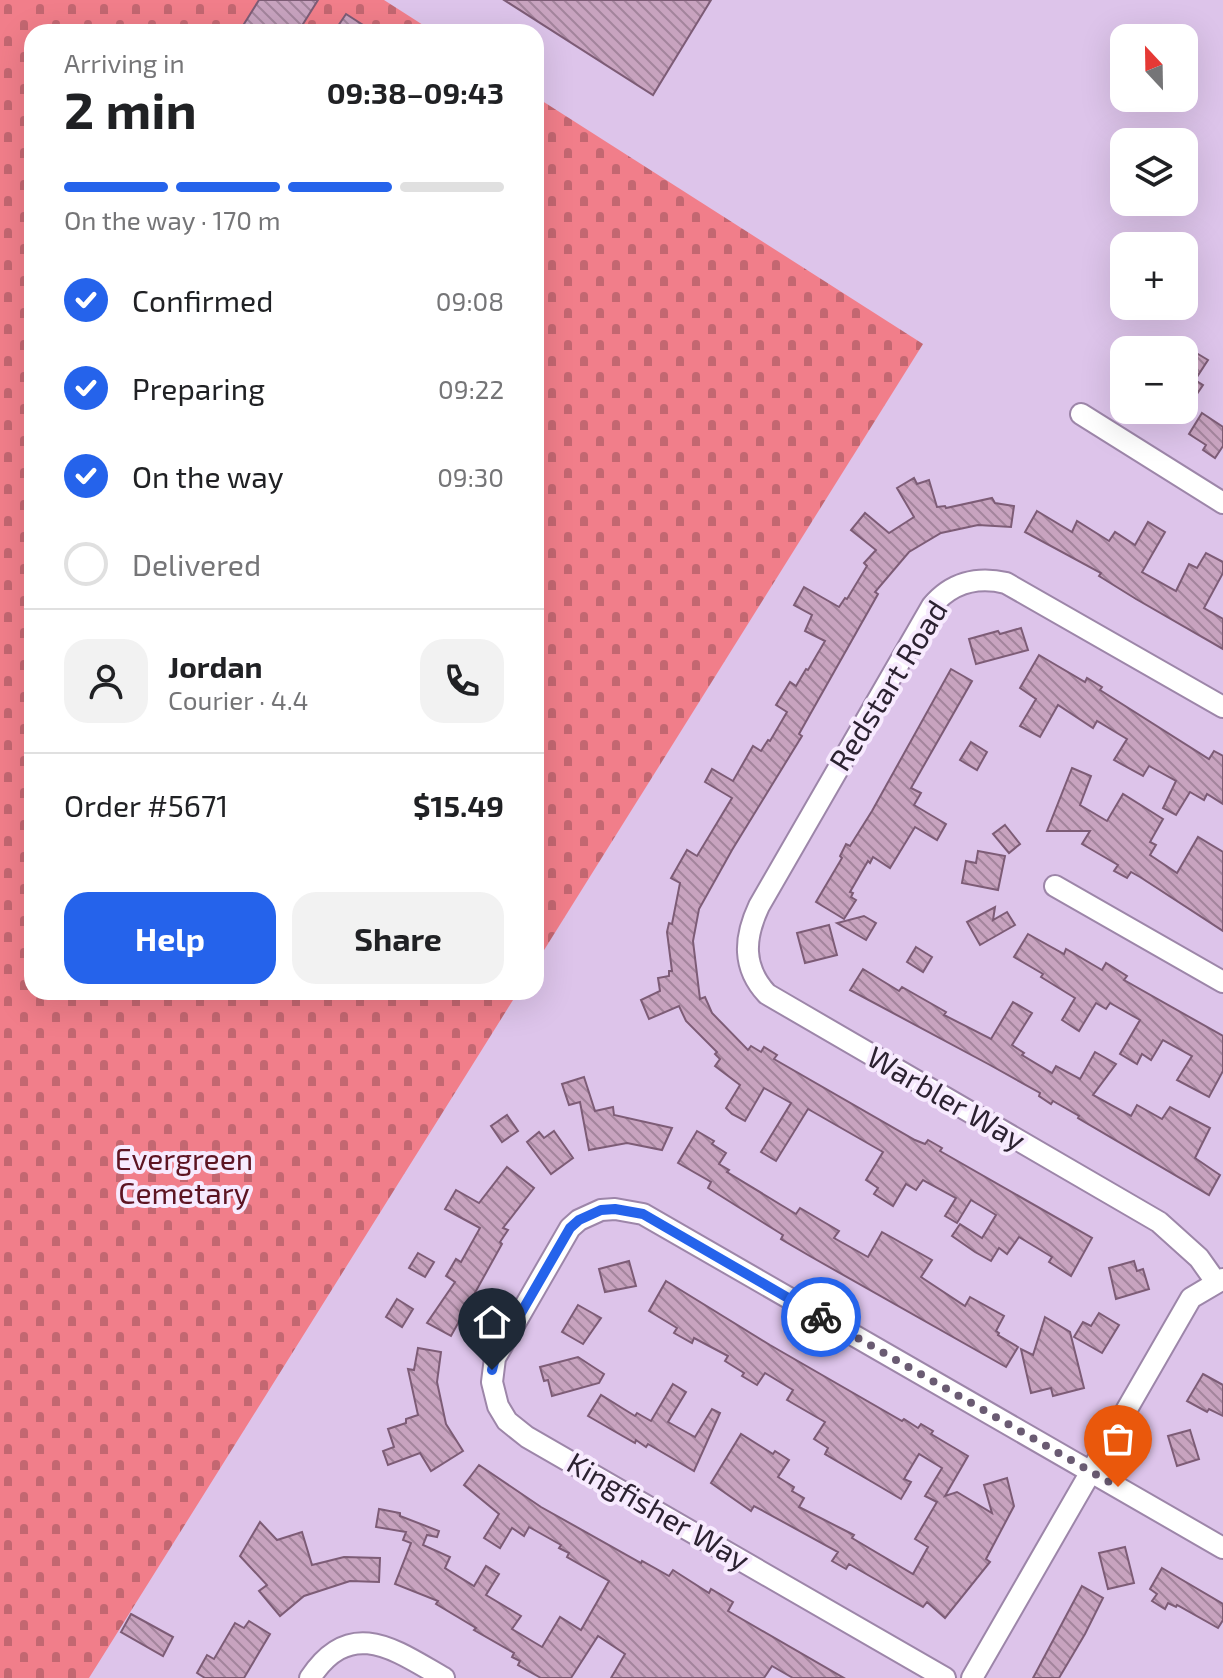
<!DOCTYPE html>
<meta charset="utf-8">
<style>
:root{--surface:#fff;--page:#f2f2f2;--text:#202124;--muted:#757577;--line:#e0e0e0;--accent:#2563eb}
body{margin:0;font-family:"Exo 2",sans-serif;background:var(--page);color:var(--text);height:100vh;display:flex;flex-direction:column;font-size:30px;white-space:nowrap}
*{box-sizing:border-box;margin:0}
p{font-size:26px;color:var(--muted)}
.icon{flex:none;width:44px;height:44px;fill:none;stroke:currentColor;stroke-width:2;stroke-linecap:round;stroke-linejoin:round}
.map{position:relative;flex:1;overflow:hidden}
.side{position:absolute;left:24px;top:24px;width:520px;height:976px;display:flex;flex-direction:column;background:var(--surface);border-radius:24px;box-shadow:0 8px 32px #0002}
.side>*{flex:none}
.needle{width:52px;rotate:338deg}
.tools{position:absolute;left:1110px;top:24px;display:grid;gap:16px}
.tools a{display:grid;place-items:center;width:88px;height:88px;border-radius:16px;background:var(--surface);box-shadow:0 8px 32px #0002;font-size:40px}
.pin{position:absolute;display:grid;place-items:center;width:68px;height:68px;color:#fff;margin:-82px -34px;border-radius:50% 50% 50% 0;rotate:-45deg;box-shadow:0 0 8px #0007}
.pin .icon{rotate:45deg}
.courier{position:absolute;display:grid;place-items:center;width:80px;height:80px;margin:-40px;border:6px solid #2563eb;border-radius:50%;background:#fff;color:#222;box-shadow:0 2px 10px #0007}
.summary em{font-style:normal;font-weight:700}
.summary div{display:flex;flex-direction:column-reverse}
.summary{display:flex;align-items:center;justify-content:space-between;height:136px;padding:0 40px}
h1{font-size:52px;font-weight:700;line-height:60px}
.bar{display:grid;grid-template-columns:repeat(4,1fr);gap:12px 8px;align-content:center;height:96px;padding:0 40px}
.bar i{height:10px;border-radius:6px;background:var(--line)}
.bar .current{background:var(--accent)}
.bar p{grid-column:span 4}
.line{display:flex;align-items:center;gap:20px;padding:0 40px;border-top:2px solid var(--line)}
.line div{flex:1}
.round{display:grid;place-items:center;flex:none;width:84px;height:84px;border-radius:24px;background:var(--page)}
ol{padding:0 40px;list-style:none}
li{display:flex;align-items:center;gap:24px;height:88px}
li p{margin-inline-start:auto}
li .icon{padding:8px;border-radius:50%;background:var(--accent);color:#fff;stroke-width:4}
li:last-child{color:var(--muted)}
li i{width:44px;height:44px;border:4px solid var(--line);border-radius:50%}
.button{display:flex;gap:16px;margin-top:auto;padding:16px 40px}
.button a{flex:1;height:92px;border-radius:24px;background:var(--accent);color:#fff;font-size:32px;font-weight:700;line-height:92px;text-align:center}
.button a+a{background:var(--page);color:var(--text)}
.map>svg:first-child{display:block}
.cemetery{fill:url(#cemetery-stones)}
.building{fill:url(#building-back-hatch);stroke:#7d5c76;stroke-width:2}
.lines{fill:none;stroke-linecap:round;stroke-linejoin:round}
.minor-casing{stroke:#9d86a9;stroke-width:24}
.minor{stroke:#fff;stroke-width:20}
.done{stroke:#6a5b72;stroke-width:8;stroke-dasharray:0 14.4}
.route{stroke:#2563eb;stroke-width:10}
.labels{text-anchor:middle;stroke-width:8;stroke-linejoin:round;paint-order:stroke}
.street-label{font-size:30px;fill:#2c2231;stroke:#f7eafe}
.park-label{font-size:30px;fill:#5d1422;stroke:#f7eafe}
</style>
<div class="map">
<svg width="1223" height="1678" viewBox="0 0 1223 1678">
<defs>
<pattern id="cemetery-stones" width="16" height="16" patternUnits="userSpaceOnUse" patternTransform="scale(2)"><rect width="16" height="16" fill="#f17e8a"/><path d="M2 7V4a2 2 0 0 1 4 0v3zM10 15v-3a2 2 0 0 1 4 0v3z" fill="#c36771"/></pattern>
<pattern id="building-back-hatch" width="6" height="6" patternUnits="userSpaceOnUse" patternTransform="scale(2)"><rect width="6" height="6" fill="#c8a3bf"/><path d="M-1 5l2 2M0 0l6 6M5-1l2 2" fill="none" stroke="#a3849c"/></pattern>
</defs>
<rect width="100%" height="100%" fill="#ddc4ea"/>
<g class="cemetery">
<polygon points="0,0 384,0 434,32 32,32 32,992 518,992 89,1678 0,1678"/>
<polygon points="536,97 923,344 536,963"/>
</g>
<g class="building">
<polygon points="259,0 318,0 298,32 239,32"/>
<polygon points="504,0 711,0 653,95"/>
<polygon points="346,14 374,32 334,32"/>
<polygon points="1198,354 1208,360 1195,380 1203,385 1184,413 1184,367"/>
<polygon points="1202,413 1223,427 1223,446 1215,458 1203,450 1206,445 1189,434"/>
<polygon points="914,478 917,484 929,480 937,507 945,506 946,508 992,498 995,503 1014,506 1011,527 978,525 941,533 909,552 875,592 878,594 799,734 802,736 732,850 699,909 693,941 700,999 705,997 712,1013 748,1050 751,1046 761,1052 764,1047 777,1055 774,1059 915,1140 925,1144 928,1140 942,1148 940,1151 1092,1238 1071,1276 1049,1262 1052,1257 1019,1237 1007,1254 999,1248 991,1261 975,1252 952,1236 960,1224 982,1238 996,1215 971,1200 957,1223 945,1216 956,1198 923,1180 916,1190 906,1184 893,1206 874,1194 878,1188 866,1180 883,1152 808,1109 776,1161 761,1152 791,1103 764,1088 745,1121 732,1114 726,1108 740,1085 715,1066 720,1059 715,1054 717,1052 686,1021 679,1006 649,1019 641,1000 660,991 658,978 669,976 669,971 672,971 667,932 669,923 672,924 680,883 671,878 687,850 697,856 732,798 705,782 712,769 733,781 753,746 761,751 768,740 770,741 787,712 776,705 790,682 796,686 806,669 808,670 825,641 805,631 812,615 794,605 804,587 839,607 845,598 847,599 867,566 864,563 876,550 851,530 865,513 889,533 914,517 897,488"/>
<polygon points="1037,511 1072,532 1077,521 1109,541 1115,532 1135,545 1148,522 1165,532 1142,572 1176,591 1189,564 1197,568 1206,553 1223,562 1223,573 1204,608 1223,619 1223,649 1136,599 1099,576 1101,573 1025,532"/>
<polygon points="1021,628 1028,650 976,664 969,639 998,631 1000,634"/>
<polygon points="1039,655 1085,682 1087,678 1102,687 1100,690 1209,759 1214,751 1223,756 1223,804 1207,794 1204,800 1190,792 1176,815 1163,808 1176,781 1149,766 1143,776 1114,760 1127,739 1097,721 1093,728 1058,705 1040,737 1020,726 1036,699 1020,688"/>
<polygon points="951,669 972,681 911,788 921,793 914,805 946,824 937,840 915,827 890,868 873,857 870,863 868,861 850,892 853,893 851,897 856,900 844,919 816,902 842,858 840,856 846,844 850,846 872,811"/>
<polygon points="971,742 987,752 977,770 960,760"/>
<polygon points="1072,768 1091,776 1080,805 1107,821 1123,794 1163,819 1150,842 1156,845 1150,855 1177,873 1198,837 1223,852 1223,931 1140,877 1131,872 1127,878 1114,871 1118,865 1082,844 1090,831 1047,831"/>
<polygon points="1005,825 1020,844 1009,853 993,834"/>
<polygon points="978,851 1005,856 998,890 962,883 966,861 976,863"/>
<polygon points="995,907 993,920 1007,912 1015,925 980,945 967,922"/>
<polygon points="864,916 876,923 866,940 837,923"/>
<polygon points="829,925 837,955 805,963 797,933"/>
<polygon points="1028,934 1064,954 1066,949 1102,970 1106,963 1127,976 1124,980 1223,1036 1223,1071 1209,1097 1177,1080 1192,1056 1163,1040 1151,1060 1142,1054 1137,1064 1120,1054 1140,1020 1110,1003 1106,1009 1096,1003 1079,1031 1062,1020 1075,998 1041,977 1043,974 1014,957"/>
<polygon points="916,947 932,957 923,972 907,962"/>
<polygon points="863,969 899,991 902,987 946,1012 944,1015 991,1039 1013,1002 1032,1013 1012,1045 1024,1053 1022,1055 1052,1073 1056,1066 1080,1079 1095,1052 1116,1064 1093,1095 1131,1116 1137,1105 1162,1119 1170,1107 1210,1128 1195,1158 1220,1175 1209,1195 1078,1118 1079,1116 1053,1101 1051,1104 1039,1096 1040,1093 990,1065 850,990"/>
<polygon points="584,1077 595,1111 613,1107 614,1115 672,1128 662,1150 627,1143 589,1150 580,1102 569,1105 562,1084"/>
<polygon points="507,1115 518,1131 502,1142 491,1126"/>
<polygon points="554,1131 573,1158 551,1174 527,1142 539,1132 544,1138"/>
<polygon points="697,1131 714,1141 712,1144 726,1153 719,1164 729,1170 727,1172 796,1214 800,1208 839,1231 834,1238 868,1257 882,1232 932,1260 921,1277 965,1306 970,1297 1004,1316 996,1331 999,1333 998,1335 1018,1347 1006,1367 808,1255 781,1239 783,1235 708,1188 711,1182 678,1163"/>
<polygon points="507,1167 534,1188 503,1228 508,1230 500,1242 502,1244 451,1336 427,1323 455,1282 446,1276 456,1259 461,1262 480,1228 445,1209 456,1190 479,1203"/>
<polygon points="418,1253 434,1262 425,1277 409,1268"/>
<polygon points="629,1261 636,1286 605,1292 599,1269"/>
<polygon points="1134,1261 1137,1271 1143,1269 1149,1289 1116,1299 1109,1268"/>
<polygon points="666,1281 770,1345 902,1421 904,1419 918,1428 921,1424 933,1431 931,1434 968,1456 945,1496 957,1492 992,1513 984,1485 1007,1478 1014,1506 986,1559 990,1562 945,1618 927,1602 923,1607 849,1564 846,1569 832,1561 838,1552 754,1506 751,1511 711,1483 741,1434 773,1454 775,1451 789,1460 778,1477 794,1487 792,1491 804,1498 799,1507 854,1535 852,1538 913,1574 928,1547 915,1539 937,1502 925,1496 942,1468 919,1454 904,1479 911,1482 901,1499 825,1454 828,1448 814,1439 825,1422 787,1400 793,1390 765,1373 757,1385 742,1376 744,1373 725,1361 728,1356 694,1338 692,1343 674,1333 677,1328 649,1311"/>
<polygon points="397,1299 413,1309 402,1327 386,1317"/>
<polygon points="578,1305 601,1318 583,1344 562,1332"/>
<polygon points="1099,1313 1119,1325 1102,1353 1074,1337 1083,1322 1091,1326"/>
<polygon points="1045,1317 1070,1332 1084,1388 1053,1396 1051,1388 1031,1393 1021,1349 1033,1355"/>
<polygon points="418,1348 441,1352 437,1382 446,1424 463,1451 431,1471 420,1453 388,1465 383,1451 394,1447 388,1429 406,1423 406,1419 418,1415 408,1369 414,1370"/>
<polygon points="578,1357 604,1374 599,1383 552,1396 548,1380 544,1381 540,1367"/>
<polygon points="1203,1374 1223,1385 1223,1416 1209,1409 1207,1412 1187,1401"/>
<polygon points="673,1384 686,1392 668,1422 695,1437 712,1409 720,1413 694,1471 648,1444 646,1447 636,1440 635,1443 588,1416 601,1395 635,1416 637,1413 651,1421"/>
<polygon points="1190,1430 1199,1459 1177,1466 1168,1436"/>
<polygon points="479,1465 541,1507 641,1563 642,1561 669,1576 673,1570 709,1593 711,1589 733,1602 728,1611 844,1678 793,1678 772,1666 764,1678 611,1678 625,1654 598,1636 571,1678 541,1678 518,1665 520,1661 512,1657 514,1653 474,1630 476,1628 436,1604 438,1601 395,1584 411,1543 403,1540 406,1532 376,1527 379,1509 400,1513 400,1516 439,1531 437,1537 427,1535 423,1545 450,1557 445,1568 474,1586 486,1566 499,1574 486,1595 521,1616 512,1629 542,1647 560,1617 581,1630 609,1581 567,1557 569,1553 559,1548 561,1545 529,1527 524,1536 512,1528 500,1548 484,1538 499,1514 464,1485"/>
<polygon points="260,1522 277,1540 302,1532 312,1565 344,1557 380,1558 379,1582 350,1581 304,1596 280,1616 259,1591 267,1585 240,1556"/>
<polygon points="1125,1547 1134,1583 1108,1589 1099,1553"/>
<polygon points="1162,1568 1223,1604 1223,1620 1218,1628 1177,1605 1176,1607 1168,1603 1165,1609 1152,1601 1157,1594 1150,1589"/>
<polygon points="1082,1586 1103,1598 1085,1634 1059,1678 1033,1678"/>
<polygon points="131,1614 173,1637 163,1656 121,1632"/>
<polygon points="249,1621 270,1634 244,1678 205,1678 197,1673 207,1655 214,1659 235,1623 244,1628"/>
</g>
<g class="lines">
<g class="minor-casing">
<g id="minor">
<polyline points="1081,414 1223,503"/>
<polyline points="1055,886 1223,982"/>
<path d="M1216 1282 1199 1258 1159 1222 767 994C742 967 744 938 759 906L932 606C951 583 977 576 1006 583L1223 707"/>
<path d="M310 1678C351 1616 395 1650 444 1678"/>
<polyline points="945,1678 527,1437 507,1421 498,1406 492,1382 495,1358 570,1228 579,1220 601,1210 615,1209 643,1214 1223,1548"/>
<polyline points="972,1678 1191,1298 1223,1279"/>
</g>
</g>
<use href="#minor" class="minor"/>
</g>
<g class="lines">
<polyline class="done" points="821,1317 1118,1487"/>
<polyline class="route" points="492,1370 495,1358 570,1228 579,1220 601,1210 615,1209 643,1214 821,1317"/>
</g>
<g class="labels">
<g class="street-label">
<text transform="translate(889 686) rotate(-58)" y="10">Redstart Road</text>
<text transform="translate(946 1099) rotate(30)" y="10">Warbler Way</text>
<text transform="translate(658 1512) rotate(30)" y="10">Kingfisher Way</text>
</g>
<g class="park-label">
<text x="184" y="1170">Evergreen<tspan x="184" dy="34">Cemetary</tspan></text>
</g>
</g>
</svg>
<div class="tools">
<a><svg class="needle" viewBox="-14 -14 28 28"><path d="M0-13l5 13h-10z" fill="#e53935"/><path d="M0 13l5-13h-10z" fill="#757577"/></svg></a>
<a><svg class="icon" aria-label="layers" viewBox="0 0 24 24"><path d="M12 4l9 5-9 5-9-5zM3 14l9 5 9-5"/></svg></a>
<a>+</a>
<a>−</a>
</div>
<div class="pin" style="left:1118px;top:1487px;background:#ea580c"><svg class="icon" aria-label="bag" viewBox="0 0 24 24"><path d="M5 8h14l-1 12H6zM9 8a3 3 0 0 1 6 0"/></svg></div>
<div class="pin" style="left:492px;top:1370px;background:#1f2937"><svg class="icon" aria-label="home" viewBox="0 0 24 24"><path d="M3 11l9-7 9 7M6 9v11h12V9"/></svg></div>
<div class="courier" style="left:821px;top:1317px"><svg class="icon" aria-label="bike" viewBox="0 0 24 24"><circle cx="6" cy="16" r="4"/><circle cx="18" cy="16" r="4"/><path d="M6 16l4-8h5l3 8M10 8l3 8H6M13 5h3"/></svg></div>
<section class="side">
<div class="summary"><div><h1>2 min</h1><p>Arriving in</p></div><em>09:38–09:43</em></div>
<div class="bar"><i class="current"></i><i class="current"></i><i class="current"></i><i></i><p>On the way · 170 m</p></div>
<ol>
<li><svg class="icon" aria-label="check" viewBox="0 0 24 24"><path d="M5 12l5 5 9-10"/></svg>Confirmed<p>09:08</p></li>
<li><svg class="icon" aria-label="check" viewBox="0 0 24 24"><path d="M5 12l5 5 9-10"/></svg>Preparing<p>09:22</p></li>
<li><svg class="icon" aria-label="check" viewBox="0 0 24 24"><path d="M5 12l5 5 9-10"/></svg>On the way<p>09:30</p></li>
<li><i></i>Delivered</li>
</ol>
<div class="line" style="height:144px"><a class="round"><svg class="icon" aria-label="person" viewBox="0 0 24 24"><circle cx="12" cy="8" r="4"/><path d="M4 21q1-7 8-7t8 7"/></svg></a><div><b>Jordan</b><p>Courier · 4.4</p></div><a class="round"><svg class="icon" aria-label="phone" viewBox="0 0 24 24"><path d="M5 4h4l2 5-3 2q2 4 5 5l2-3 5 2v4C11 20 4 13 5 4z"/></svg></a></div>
<div class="line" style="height:104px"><div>Order #5671</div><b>$15.49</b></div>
<div class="button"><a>Help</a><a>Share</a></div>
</section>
</div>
